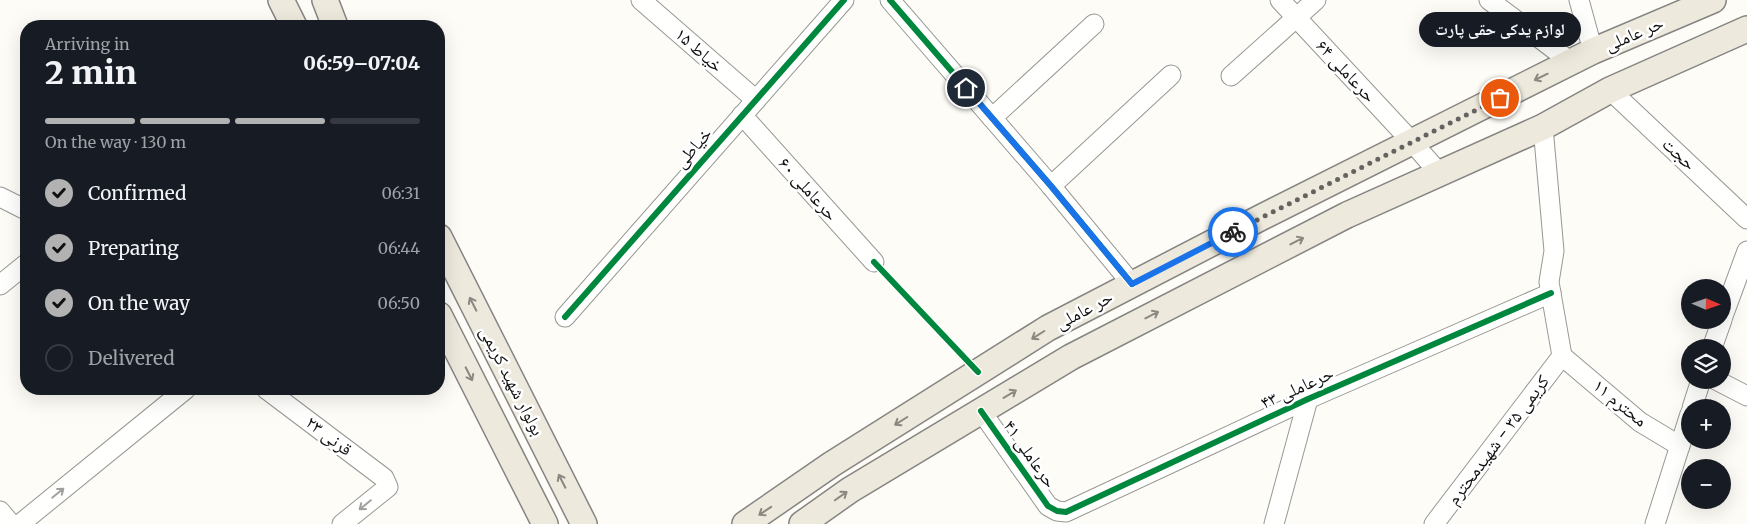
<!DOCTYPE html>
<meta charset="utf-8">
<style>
:root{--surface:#171b24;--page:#20242c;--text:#f1f3f6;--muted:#9ea1a6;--line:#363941;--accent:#b2b2b3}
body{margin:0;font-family:Merriweather,"Noto Naskh Arabic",serif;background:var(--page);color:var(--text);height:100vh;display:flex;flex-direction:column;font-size:19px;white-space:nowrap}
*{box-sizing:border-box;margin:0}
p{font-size:16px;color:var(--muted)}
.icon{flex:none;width:28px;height:28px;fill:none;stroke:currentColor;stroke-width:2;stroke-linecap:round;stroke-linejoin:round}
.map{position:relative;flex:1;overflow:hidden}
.drawer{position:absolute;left:20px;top:20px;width:425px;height:375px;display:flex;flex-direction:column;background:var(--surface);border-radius:20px;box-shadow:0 5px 20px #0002}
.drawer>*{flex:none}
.needle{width:32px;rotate:92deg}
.fabs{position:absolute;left:1681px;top:279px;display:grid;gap:10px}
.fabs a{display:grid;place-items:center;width:50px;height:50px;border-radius:50%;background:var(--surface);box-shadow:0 5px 20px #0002;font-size:25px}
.pin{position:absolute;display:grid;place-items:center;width:42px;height:42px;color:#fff;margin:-21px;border:2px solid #fff;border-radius:50%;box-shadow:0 1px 5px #0007}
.courier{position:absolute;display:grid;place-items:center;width:50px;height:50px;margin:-25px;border:4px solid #1a73e8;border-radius:50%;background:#fff;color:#222;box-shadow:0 1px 6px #0007}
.bubble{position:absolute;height:35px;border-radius:18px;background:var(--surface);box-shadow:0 5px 20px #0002;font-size:16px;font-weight:800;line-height:35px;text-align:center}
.overview em{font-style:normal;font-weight:800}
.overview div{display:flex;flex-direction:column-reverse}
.overview{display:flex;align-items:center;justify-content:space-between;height:85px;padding:0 25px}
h1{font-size:32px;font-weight:800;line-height:38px}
.bar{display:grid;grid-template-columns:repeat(4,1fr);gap:8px 5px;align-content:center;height:60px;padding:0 25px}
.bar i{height:6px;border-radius:4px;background:var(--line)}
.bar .active{background:var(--accent)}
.bar p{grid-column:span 4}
ol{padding:0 25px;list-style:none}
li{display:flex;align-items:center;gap:15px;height:55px}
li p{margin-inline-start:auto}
li .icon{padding:5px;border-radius:50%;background:var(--accent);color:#111;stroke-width:4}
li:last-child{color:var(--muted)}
li i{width:28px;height:28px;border:2px solid var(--line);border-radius:50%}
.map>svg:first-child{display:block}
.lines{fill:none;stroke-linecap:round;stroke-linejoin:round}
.minor-casing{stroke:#979795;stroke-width:21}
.major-casing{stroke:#858482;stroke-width:28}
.minor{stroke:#fffffe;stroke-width:19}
.major{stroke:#ede9dc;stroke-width:25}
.cycleway-casing{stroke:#fff;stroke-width:9}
.cycleway{stroke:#00873e;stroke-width:6}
.oneway{stroke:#8a8881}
.oneway2{stroke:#a0a09f}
.done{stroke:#646362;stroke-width:5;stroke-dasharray:0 9}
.route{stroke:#1a73e8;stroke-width:6}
.labels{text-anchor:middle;stroke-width:5;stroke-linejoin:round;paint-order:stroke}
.street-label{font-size:18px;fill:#111;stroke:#fff}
</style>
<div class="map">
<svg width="1747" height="524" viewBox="0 0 1747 524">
<rect width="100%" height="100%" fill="#fdfcf7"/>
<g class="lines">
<g class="minor-casing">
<g id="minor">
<polyline points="641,0 756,100"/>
<polyline points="890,0 1051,186 1132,284"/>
<polyline points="1280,0 1412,142 1440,174"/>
<polyline points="1489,0 1571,62"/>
<polyline points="1579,0 1593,51"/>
<polyline points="1231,76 1316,0"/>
<polyline points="1610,90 1747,219"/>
<polyline points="742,115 874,262"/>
<polyline points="992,118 1094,24"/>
<polyline points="1543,127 1554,251 1549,282 1562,356"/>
<polyline points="1051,186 1171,75"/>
<polyline points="0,197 26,210"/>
<polyline points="0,285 26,264"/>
<polyline points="565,317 844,0"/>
<polyline points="1722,319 1747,251"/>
<polyline points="1712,348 1722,320"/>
<polyline points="1562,356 1640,422 1680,446"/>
<polyline points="1716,380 1747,396"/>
<polyline points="266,389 384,478 388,487 342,524"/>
<polyline points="1692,408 1701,380"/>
<polyline points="981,411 1048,506 1057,511 1066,512 1308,399 1551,293"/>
<polyline points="0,511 11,524"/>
<polyline points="20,524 186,389"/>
<polyline points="1274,524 1308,399"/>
<polyline points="1434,524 1562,356"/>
<polyline points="1655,524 1690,414"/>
</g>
</g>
<g class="major-casing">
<g id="major">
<polyline points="281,0 294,26"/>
<polyline points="325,0 335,26"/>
<polyline points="439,237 584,524"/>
<polyline points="439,315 545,524"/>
<polyline points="745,524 832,464 1048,328 1262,217 1593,51 1713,0"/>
<polyline points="802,524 850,490 1071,357 1347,215 1543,127 1610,90 1747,29"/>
</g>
</g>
<use href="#minor" class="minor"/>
<use href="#major" class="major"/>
<g class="cycleway-casing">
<g id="cycleway">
<polyline points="890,0 1051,186 1132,284"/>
<polyline points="874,262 978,372"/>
<polyline points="565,317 844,0"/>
<polyline points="981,411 1048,506 1057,511 1066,512 1308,399 1551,293"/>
</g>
</g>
<use href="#cycleway" class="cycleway"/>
</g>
<defs><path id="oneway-shaft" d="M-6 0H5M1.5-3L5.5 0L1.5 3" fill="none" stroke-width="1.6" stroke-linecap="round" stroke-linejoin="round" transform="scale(1.25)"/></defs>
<g class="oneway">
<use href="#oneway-shaft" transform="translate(1541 77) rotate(154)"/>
<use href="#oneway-shaft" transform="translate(1297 241) rotate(-27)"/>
<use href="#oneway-shaft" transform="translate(473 304) rotate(-117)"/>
<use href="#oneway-shaft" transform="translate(1152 315) rotate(-27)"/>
<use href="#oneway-shaft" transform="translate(1038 335) rotate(148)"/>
<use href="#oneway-shaft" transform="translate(469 374) rotate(63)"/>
<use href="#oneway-shaft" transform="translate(1010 394) rotate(-31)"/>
<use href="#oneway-shaft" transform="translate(901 421) rotate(148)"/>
<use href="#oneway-shaft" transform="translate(562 481) rotate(-117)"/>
<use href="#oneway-shaft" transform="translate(841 496) rotate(-35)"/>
<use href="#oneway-shaft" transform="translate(765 511) rotate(146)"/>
</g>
<g class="oneway2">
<use href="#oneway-shaft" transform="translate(58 493) rotate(-39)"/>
<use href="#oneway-shaft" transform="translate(365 505) rotate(141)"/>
</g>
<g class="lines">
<polyline class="done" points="1233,232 1500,98"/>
<polyline class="route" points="966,88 1051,186 1132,284 1233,232"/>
</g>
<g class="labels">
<g class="street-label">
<text transform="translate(1634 34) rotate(-23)" y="6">حر عاملی</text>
<text transform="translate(699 50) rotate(41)" y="6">خیاط ۱۵</text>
<text transform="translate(1346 71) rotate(47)" y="6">حرعاملی ۶۴</text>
<text transform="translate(693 148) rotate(-49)" y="6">خیاطی</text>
<text transform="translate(1679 154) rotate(43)" y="6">حجت</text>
<text transform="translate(808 189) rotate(48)" y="6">حرعاملی ۶۰</text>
<text transform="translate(1084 310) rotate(-28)" y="6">حر عاملی</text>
<text transform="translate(512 381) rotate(63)" y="6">بولوار شهید کریمی</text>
<text transform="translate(1297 388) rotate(-24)" y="6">حرعاملی ۴۳</text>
<text transform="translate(1620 403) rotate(39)" y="6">محترم ۱۱</text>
<text transform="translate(329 436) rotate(37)" y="6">قرنی ۲۳</text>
<text transform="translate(1498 440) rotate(-53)" y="6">کریمی ۳۵ - شهیدمحترم</text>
<text transform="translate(1030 454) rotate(55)" y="6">حرعاملی ۴۱</text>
</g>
</g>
</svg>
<div class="fabs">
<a><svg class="needle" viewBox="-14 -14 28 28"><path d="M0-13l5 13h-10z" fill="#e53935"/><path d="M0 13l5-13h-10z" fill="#9ea1a6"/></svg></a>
<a><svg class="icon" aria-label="layers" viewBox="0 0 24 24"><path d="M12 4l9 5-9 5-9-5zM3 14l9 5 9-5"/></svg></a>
<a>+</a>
<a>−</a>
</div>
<div class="pin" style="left:1500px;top:98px;background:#ea580c"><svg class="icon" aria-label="bag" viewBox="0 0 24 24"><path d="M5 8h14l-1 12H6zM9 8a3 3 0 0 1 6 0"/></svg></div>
<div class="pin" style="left:966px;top:88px;background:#1f2937"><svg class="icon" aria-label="home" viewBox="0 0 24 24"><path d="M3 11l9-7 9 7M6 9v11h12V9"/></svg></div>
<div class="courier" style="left:1233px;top:232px"><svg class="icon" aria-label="bike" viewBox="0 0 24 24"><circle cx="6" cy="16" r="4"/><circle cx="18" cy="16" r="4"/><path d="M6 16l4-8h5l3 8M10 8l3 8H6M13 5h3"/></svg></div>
<div class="bubble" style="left:1419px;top:12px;width:162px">لوازم یدکی حقی پارت</div>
<section class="drawer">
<div class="overview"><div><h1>2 min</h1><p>Arriving in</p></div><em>06:59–07:04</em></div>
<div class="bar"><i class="active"></i><i class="active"></i><i class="active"></i><i></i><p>On the way · 130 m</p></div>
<ol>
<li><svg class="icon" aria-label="check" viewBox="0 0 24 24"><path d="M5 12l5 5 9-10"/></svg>Confirmed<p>06:31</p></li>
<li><svg class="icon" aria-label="check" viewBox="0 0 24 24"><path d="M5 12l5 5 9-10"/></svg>Preparing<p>06:44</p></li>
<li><svg class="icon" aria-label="check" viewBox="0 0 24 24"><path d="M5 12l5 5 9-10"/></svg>On the way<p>06:50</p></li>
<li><i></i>Delivered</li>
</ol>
</section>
</div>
